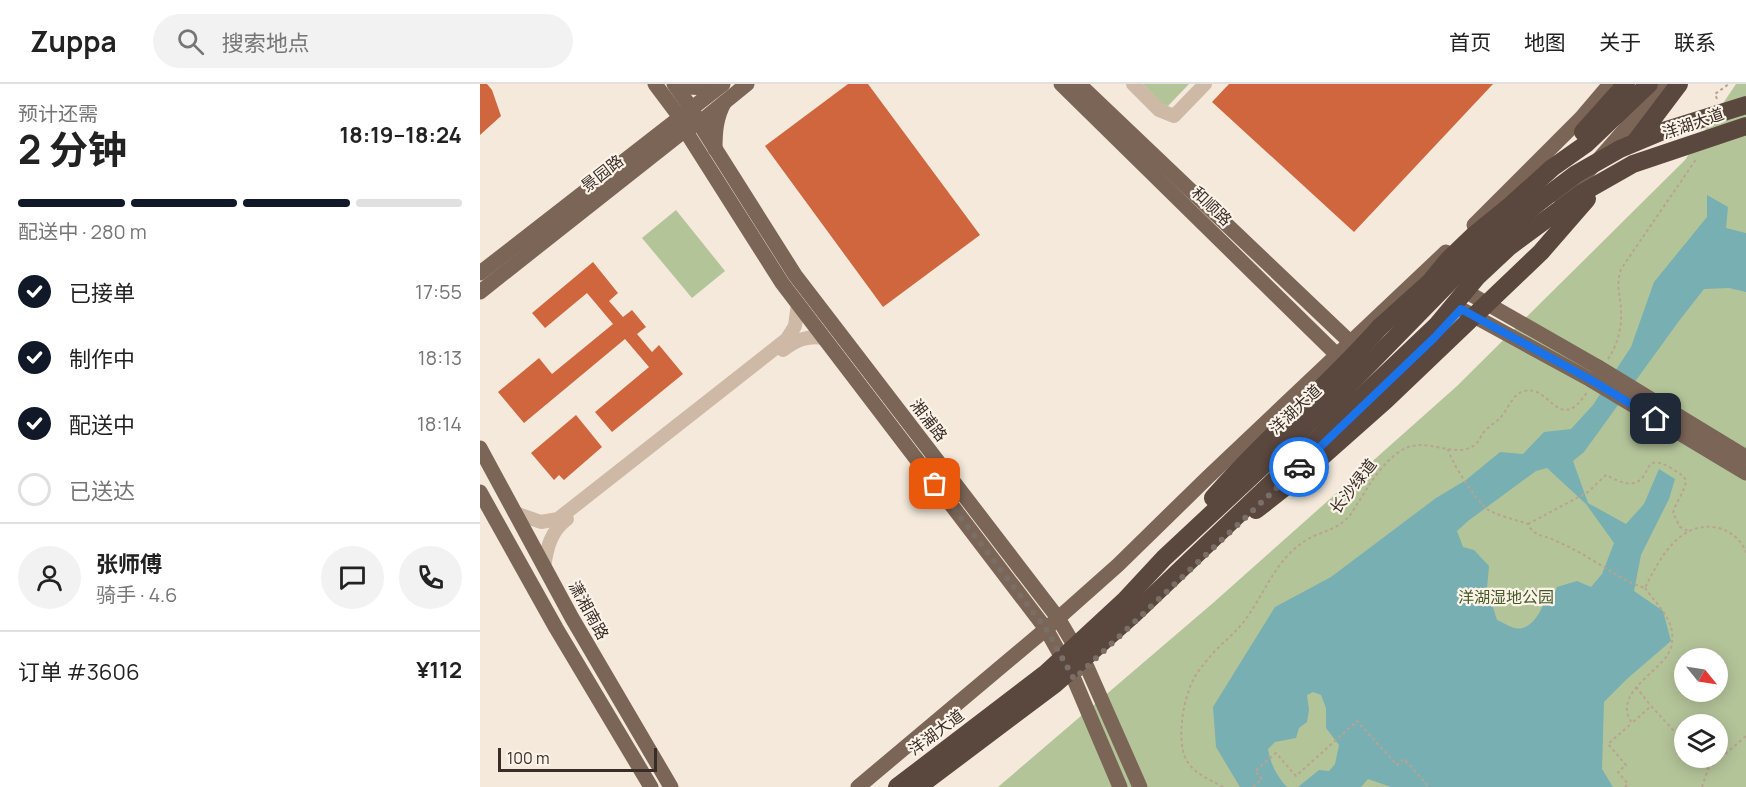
<!DOCTYPE html>
<html lang="zh">
<meta charset="utf-8">
<style>
:root{--surface:#fff;--page:#f2f2f2;--text:#222;--muted:#767676;--line:#e0e0e0;--accent:#111827}
body{margin:0;font-family:Manrope,"Noto Sans SC",sans-serif;background:var(--page);color:var(--text);height:100vh;display:flex;flex-direction:column;font-size:22px;white-space:nowrap}
*{box-sizing:border-box;margin:0}
p{font-size:20px;color:var(--muted)}
.icon{flex:none;width:33px;height:33px;fill:none;stroke:currentColor;stroke-width:2;stroke-linecap:round;stroke-linejoin:round}
.map{position:relative;flex:1;overflow:hidden}
.panel{display:flex;flex-direction:column;background:var(--surface);width:480px}
.panel>*{flex:none}
.needle{width:39px;rotate:120deg}
.controls{position:absolute;left:1194px;top:564px;display:grid;gap:12px}
.controls a{display:grid;place-items:center;width:54px;height:54px;border-radius:50%;background:var(--surface);box-shadow:0 3px 15px #0003;font-size:30px}
.scale{position:absolute;left:18px;bottom:15px;width:159px;box-sizing:border-box;padding-left:6px;border:3px solid #382d27;border-top:0;font-size:16px;line-height:21px;white-space:nowrap;color:#382d27;-webkit-text-stroke:4px #fbf3e8;paint-order:stroke}
.pin{position:absolute;display:grid;place-items:center;width:51px;height:51px;color:#fff;margin:-26px;border-radius:12px;box-shadow:0 3px 9px #0006}
.courier{position:absolute;display:grid;place-items:center;width:60px;height:60px;margin:-30px;border:4px solid #1a73e8;border-radius:50%;background:#fff;color:#222;box-shadow:0 2px 8px #0007}
.overview em{font-style:normal;font-weight:700}
.overview div{display:flex;flex-direction:column-reverse}
.overview{display:flex;align-items:center;justify-content:space-between;height:102px;padding:0 18px}
h1{font-size:39px;font-weight:700;line-height:45px}
.bar{display:grid;grid-template-columns:repeat(4,1fr);gap:9px 6px;align-content:center;height:72px;padding:0 18px}
.bar i{height:8px;border-radius:4px;background:var(--line)}
.bar .active{background:var(--accent)}
.bar p{grid-column:span 4}
.line{display:flex;align-items:center;gap:15px;padding:0 18px;border-top:2px solid var(--line)}
.line div{flex:1}
.round{display:grid;place-items:center;flex:none;width:63px;height:63px;border-radius:32px;background:var(--page)}
ol{padding:0 18px;list-style:none}
li{display:flex;align-items:center;gap:18px;height:66px}
li p{margin-inline-start:auto}
li .icon{padding:6px;border-radius:50%;background:var(--accent);color:#fff;stroke-width:4}
li:last-child{color:var(--muted)}
li i{width:33px;height:33px;border:3px solid var(--line);border-radius:50%}
header{display:flex;align-items:center;gap:36px;box-sizing:border-box;height:84px;padding:0 30px;background:var(--surface);border-bottom:2px solid var(--line)}
header strong{font-size:28px}
nav{display:flex;gap:33px;margin-inline-start:auto;font-size:21px}
.search{width:420px;height:54px;background:var(--page);display:flex;align-items:center;gap:15px;box-sizing:border-box;padding:0 21px;border-radius:33px;color:var(--muted);font-size:22px}
main{display:flex;flex:1;min-height:0}
.map>svg:first-child{display:block}
.green{fill:#b4c499;fill-rule:evenodd}
.water{fill:#77afb3;fill-rule:evenodd}
.building{fill:#cf663d}
.lines{fill:none;stroke-linecap:round;stroke-linejoin:round}
.path{stroke:#b9a390;stroke-width:2;stroke-dasharray:3 3;stroke-linecap:butt}
.minor{stroke:#cdb9a6;stroke-width:14}
.major{stroke:#7b6557;stroke-width:15}
.highway{stroke:#5a473e;stroke-width:18}
.major-bridge{stroke:#7b6557;stroke-width:15}
.highway-bridge{stroke:#5a473e;stroke-width:18}
.done{stroke:#7a6f66;stroke-width:6;stroke-dasharray:0 10.8}
.route{stroke:#1a73e8;stroke-width:8}
.labels{text-anchor:middle;stroke-width:4.5;stroke-linejoin:round;paint-order:stroke}
.street-label{font-size:16px;fill:#382d27;stroke:#fbf3e8}
.park-label{font-size:16px;fill:#455929;stroke:#fbf3e8}
</style>
<header>
<strong>Zuppa</strong>
<div class="search"><svg class="icon" aria-label="search" viewBox="0 0 24 24"><circle cx="10" cy="10" r="6"/><path d="M15 15l6 6"/></svg>搜索地点</div>
<nav><a>首页</a><a>地图</a><a>关于</a><a>联系</a></nav>
</header>
<main>
<section class="panel">
<div class="overview"><div><h1>2 分钟</h1><p>预计还需</p></div><em>18:19–18:24</em></div>
<div class="bar"><i class="active"></i><i class="active"></i><i class="active"></i><i></i><p>配送中 · 280 m</p></div>
<ol>
<li><svg class="icon" aria-label="check" viewBox="0 0 24 24"><path d="M5 12l5 5 9-10"/></svg>已接单<p>17:55</p></li>
<li><svg class="icon" aria-label="check" viewBox="0 0 24 24"><path d="M5 12l5 5 9-10"/></svg>制作中<p>18:13</p></li>
<li><svg class="icon" aria-label="check" viewBox="0 0 24 24"><path d="M5 12l5 5 9-10"/></svg>配送中<p>18:14</p></li>
<li><i></i>已送达</li>
</ol>
<div class="line" style="height:108px"><a class="round"><svg class="icon" aria-label="person" viewBox="0 0 24 24"><circle cx="12" cy="8" r="4"/><path d="M4 21q1-7 8-7t8 7"/></svg></a><div><b>张师傅</b><p>骑手 · 4.6</p></div><a class="round"><svg class="icon" aria-label="chat" viewBox="0 0 24 24"><path d="M4 5h16v11H9l-5 4z"/></svg></a><a class="round"><svg class="icon" aria-label="phone" viewBox="0 0 24 24"><path d="M5 4h4l2 5-3 2q2 4 5 5l2-3 5 2v4C11 20 4 13 5 4z"/></svg></a></div>
<div class="line" style="height:78px"><div>订单 #3606</div><b>¥112</b></div>
</section>
<div class="map">
<svg width="1266" height="703" viewBox="0 0 1266 703">
<rect width="100%" height="100%" fill="#f4e9db"/>
<g class="green">
<polygon points="663,0 709,0 688,22 682,20"/>
<path d="M1256 0H1266V703H518L733 519 977 302 1205 76ZM1204 574H1238V608H1204ZM1204 640H1238V674H1204Z"/>
<polygon points="196,126 245,187 212,214 162,154"/>
</g>
<path class="water" d="M1227 111 1248 123 1246 144 1266 149V208L1249 204 1224 205 1199 237 1104 368 1093 377 1108 419 1146 440 1164 420 1179 385 1195 395 1189 415 1161 471 1154 507 1183 527 1191 557 1148 594 1124 618 1122 685 1133 703H911L888 695 881 703H760L736 663 733 623 795 523 851 493 956 414 986 396 1020 368 1043 370 1064 348 1091 345 1113 321 1151 263 1174 198 1227 133ZM1067 384 1106 420 1134 459 1122 490 1111 503 1097 497 1077 503 1074 511 1064 518C1061 529 1049 548 1035 544 1029 543 1023 538 1017 536L1007 504 1009 482 994 466 983 463 977 447 988 437 1056 387ZM833 608 841 611 846 624V644L859 661 855 680 849 687 839 686 818 703H807C796 691 791 681 788 665L795 658 816 654 819 644 827 638 829 626 827 611Z"/>
<g class="building">
<polygon points="0,0 7,0 12,6 21,32 0,51"/>
<polygon points="368,0 388,0 500,151 403,223 285,62"/>
<polygon points="749,0 1013,0 874,148 732,18"/>
<polygon points="113,178 138,209 129,217 143,233 152,226 166,243 157,250 172,268 179,261 203,290 132,348 115,328 169,283 145,255 44,339 18,308 59,274 72,290 133,240 107,209 65,244 52,229"/>
<polygon points="96,331 122,363 84,396 79,391 74,396 51,369"/>
</g>
<g class="lines">
<g class="path">
<polyline points="1237,15 1235,10 1249,0"/>
<path d="M1128 275C1137 262 1142 244 1141 228 1141 210 1135 205 1141 185L1217 74"/>
<path d="M968 365C971 378 995 415 1007 425 1015 431 1037 436 1048 440 1053 452 1063 451 1074 456 1087 462 1100 468 1112 476 1130 486 1145 498 1165 504 1179 475 1200 435 1239 444 1252 448 1261 456 1266 468"/>
<path d="M1048 440 1108 408 1126 391C1134 395 1145 401 1154 399 1173 394 1161 367 1191 384 1197 388 1202 390 1206 396 1205 408 1196 417 1193 429L1200 443 1208 447"/>
<path d="M1165 504C1174 517 1190 532 1192 548 1193 556 1192 563 1188 570 1176 590 1132 611 1152 639L1171 622 1204 658"/>
<polyline points="1156,603 1171,622"/>
<polyline points="1218,674 1228,685"/>
<path d="M743 703C731 696 717 691 709 680 696 663 702 625 709 606 713 594 720 584 728 575 739 561 755 550 765 536 785 509 796 475 825 457 838 448 854 447 865 436 870 433 873 426 876 422 888 403 902 378 922 366 946 351 976 377 996 360 999 357 1001 352 1003 349 1008 343 1015 339 1020 334 1028 326 1032 310 1044 307 1070 300 1079 352 1107 308"/>
<polyline points="773,703 782,695 775,687 796,669 816,692 877,637 917,681 924,675 949,703"/>
<polyline points="1145,703 1148,700 1138,688 1146,681 1128,660 1152,639"/>
<polyline points="1222,703 1228,685 1266,652"/>
</g>
<g class="minor">
<polyline points="653,0 679,26 694,32 725,0"/>
<path d="M303 266C316 256 328 251 344 254"/>
<polyline points="35,429 61,438 78,435 307,255 315,242 318,220"/>
<path d="M64 483C67 463 71 447 87 435"/>
</g>
<g class="major">
<polyline points="175,0 199,32 205,46 302,199 566,545 594,595 640,703"/>
<polyline points="194,0 212,25 219,39 315,191 578,534 607,583 660,703"/>
<path d="M199 0C213 6 227 3 242 0"/>
<polyline points="581,0 857,271"/>
<polyline points="599,0 870,258"/>
<path d="M235 65C235 48 236 34 244 19"/>
<polyline points="1082,117 1185,0"/>
<polyline points="994,141 1101,34 1130,0"/>
<polyline points="0,189 243,0"/>
<polyline points="0,208 205,46 219,39 267,0"/>
<polyline points="992,211 1118,283"/>
<polyline points="981,225 1111,296"/>
<polyline points="1182,322 1266,373"/>
<polyline points="1176,335 1266,389"/>
<polyline points="0,364 92,534 191,703"/>
<polyline points="0,408 76,544 171,703"/>
<polyline points="378,703 566,545 638,481 728,393 966,168"/>
</g>
<g class="highway">
<polyline points="1103,48 1146,0"/>
<polyline points="900,243 950,198 968,176 993,152 1031,121 1072,84 1106,60 1169,0"/>
</g>
<g class="major-bridge">
<polyline points="1118,283 1182,322"/>
<polyline points="1111,296 1176,335"/>
</g>
<g class="highway-bridge">
<polyline points="1156,57 1199,0"/>
<path d="M733 414C785 354 847 303 900 243"/>
<polyline points="776,426 827,386 906,316 1061,168 1107,115"/>
<polyline points="417,703 565,590 645,516 684,474 862,308 995,172 1059,118 1096,90 1140,65 1183,47 1266,21"/>
<polyline points="438,703 575,600 654,530 957,241 997,193 1029,163 1102,109 1153,80 1266,42"/>
</g>
</g>
<g class="lines">
<polyline class="done" points="455,400 566,545 594,595 819,383"/>
<polyline class="route" points="819,383 954,254 981,225 1111,296 1176,335"/>
</g>
<g class="labels">
<g class="street-label">
<text transform="translate(1213 39) rotate(-19)" y="6">洋湖大道</text>
<text transform="translate(122 89) rotate(-38)" y="6">景园路</text>
<text transform="translate(732 122) rotate(44)" y="6">和顺路</text>
<text transform="translate(815 325) rotate(-43)" y="6">洋湖大道</text>
<text transform="translate(449 336) rotate(52)" y="6">湘浦路</text>
<text transform="translate(873 402) rotate(-52)" y="6">长沙绿道</text>
<text transform="translate(109 526) rotate(61)" y="6">潇湘南路</text>
<text transform="translate(456 648) rotate(-37)" y="6">洋湖大道</text>
</g>
<g class="park-label">
<text x="1026" y="519">洋湖湿地公园</text>
</g>
</g>
</svg>
<div class="controls">
<a><svg class="needle" viewBox="-14 -14 28 28"><path d="M0-13l5 13h-10z" fill="#e53935"/><path d="M0 13l5-13h-10z" fill="#767676"/></svg></a>
<a><svg class="icon" aria-label="layers" viewBox="0 0 24 24"><path d="M12 4l9 5-9 5-9-5zM3 14l9 5 9-5"/></svg></a>
</div>
<div class="scale">100 m</div>
<div class="pin" style="left:455px;top:400px;background:#ea580c"><svg class="icon" aria-label="bag" viewBox="0 0 24 24"><path d="M5 8h14l-1 12H6zM9 8a3 3 0 0 1 6 0"/></svg></div>
<div class="pin" style="left:1176px;top:335px;background:#1f2937"><svg class="icon" aria-label="home" viewBox="0 0 24 24"><path d="M3 11l9-7 9 7M6 9v11h12V9"/></svg></div>
<div class="courier" style="left:819px;top:383px"><svg class="icon" aria-label="car" viewBox="0 0 24 24"><path d="M5 17H2v-5l4-1 3-4h7l3 4 3 1v5h-3M9 17h6M6 11h13"/><circle cx="7" cy="17" r="2"/><circle cx="17" cy="17" r="2"/></svg></div>
</div>
</main>
